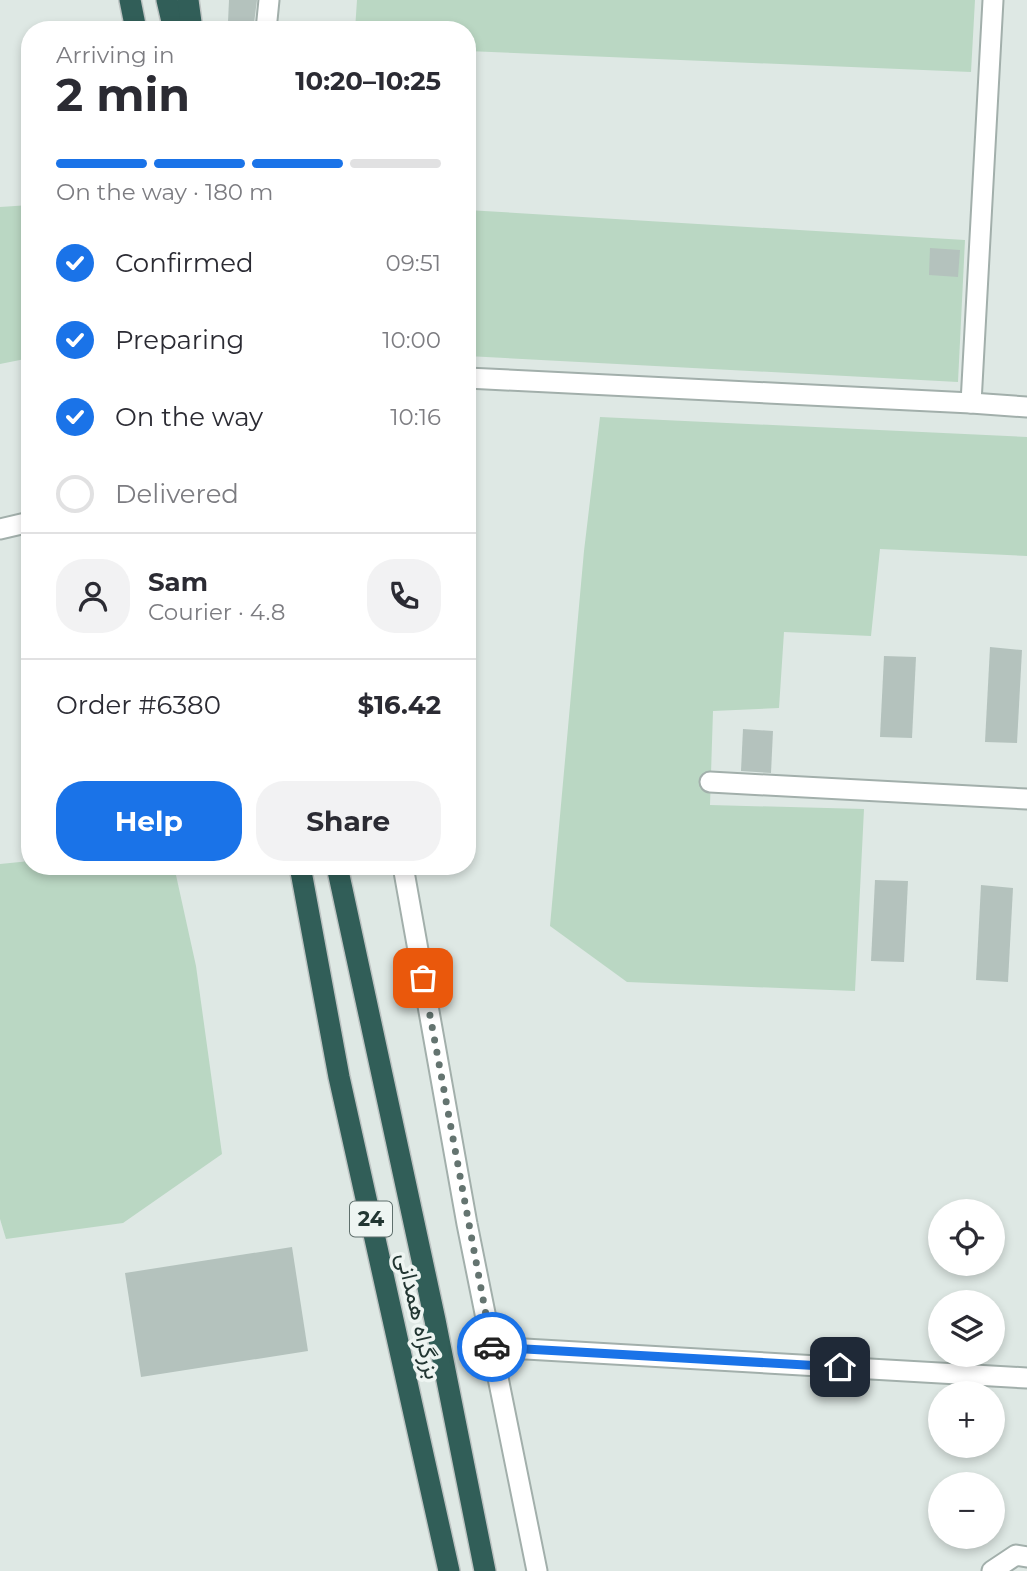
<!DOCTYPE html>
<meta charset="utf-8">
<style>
:root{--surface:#fff;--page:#f2f2f3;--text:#2b2b33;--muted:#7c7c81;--line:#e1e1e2;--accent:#1a73e8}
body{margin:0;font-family:Montserrat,Vazirmatn,sans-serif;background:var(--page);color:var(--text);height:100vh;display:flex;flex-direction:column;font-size:26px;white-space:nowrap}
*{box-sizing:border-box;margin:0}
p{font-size:23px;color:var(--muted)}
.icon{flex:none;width:38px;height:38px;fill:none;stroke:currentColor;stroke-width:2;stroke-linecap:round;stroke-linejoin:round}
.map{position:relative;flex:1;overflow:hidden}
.panel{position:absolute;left:21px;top:21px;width:455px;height:854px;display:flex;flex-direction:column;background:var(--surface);border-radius:28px;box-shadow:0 4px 10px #0003}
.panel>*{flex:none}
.fabs{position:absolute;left:928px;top:1199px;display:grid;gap:14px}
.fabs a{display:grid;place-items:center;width:77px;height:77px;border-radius:50%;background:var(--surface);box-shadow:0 4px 10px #0003;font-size:35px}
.pin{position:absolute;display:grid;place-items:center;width:60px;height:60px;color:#fff;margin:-30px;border-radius:14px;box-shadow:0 4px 10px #0006}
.courier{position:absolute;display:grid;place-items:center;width:70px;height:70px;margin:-35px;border:5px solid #1a73e8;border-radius:50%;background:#fff;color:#222;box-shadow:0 2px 9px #0007}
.headline em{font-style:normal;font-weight:700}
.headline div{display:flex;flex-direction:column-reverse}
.headline{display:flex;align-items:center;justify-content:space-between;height:119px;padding:0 35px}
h1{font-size:46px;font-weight:700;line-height:52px}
.bar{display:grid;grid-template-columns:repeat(4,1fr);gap:10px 7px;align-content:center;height:84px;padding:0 35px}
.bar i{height:9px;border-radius:5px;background:var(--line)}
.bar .on{background:var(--accent)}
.bar p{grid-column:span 4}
.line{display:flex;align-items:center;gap:18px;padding:0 35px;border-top:2px solid var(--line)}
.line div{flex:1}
.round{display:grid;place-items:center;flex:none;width:74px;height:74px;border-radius:28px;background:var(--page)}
ol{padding:0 35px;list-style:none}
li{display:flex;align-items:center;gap:21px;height:77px}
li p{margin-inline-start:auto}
li .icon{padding:7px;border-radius:50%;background:var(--accent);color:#fff;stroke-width:4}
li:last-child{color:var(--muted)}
li i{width:38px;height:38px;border:4px solid var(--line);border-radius:50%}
.button{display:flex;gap:14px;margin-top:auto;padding:14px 35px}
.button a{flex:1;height:80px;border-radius:28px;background:var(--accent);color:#fff;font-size:28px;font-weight:700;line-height:80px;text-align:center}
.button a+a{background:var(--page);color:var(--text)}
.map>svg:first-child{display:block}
.green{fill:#bad7c3}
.building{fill:#b4c2bd}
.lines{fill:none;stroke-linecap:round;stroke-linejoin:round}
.minor-casing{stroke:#a2afab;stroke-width:23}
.highway-casing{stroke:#bdc3c2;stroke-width:24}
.minor{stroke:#fff;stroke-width:19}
.highway{stroke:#315e58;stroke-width:21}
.done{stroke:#647470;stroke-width:7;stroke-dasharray:0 12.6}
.route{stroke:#1a73e8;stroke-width:9}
.labels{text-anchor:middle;stroke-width:7;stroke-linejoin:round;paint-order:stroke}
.shield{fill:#eef5f2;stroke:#5f6f6c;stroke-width:2}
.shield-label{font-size:21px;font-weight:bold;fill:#223632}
.street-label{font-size:23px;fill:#223632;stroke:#eef5f2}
</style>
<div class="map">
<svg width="1027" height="1571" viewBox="0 0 1027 1571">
<rect width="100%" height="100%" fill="#dee8e4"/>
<g class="green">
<polygon points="357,0 975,0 971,72 467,51 467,30 355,30"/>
<polygon points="30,205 30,358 0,364 0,207"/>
<polygon points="467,210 965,240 958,382 467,356"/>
<polygon points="600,417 1027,437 1027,556 880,549 871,636 784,632 779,708 713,711 710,805 864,809 855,991 627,982 550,926 584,551"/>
<polygon points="30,861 30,866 174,866 196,966 222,1154 123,1223 6,1239 0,1219 0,864"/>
</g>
<g class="building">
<polygon points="229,0 257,0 254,23 228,22"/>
<polygon points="930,248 960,250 958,277 929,275"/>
<polygon points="990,647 1022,650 1017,743 985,742"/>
<polygon points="884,656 916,657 912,738 880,737"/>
<polygon points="743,729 773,731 771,773 741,771"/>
<polygon points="875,880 908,881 904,962 871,961"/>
<polygon points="981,885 1013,888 1008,982 976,980"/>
<polygon points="292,1247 308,1351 141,1377 125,1273"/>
</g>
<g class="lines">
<g class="minor-casing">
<g id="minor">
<polyline points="266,30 269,0"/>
<polyline points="467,378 971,403 993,0"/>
<polyline points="971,403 1027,407"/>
<polyline points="0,529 30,522"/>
<polyline points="710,782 1027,799"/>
<polyline points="403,866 467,1224 537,1571"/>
<polyline points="492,1347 1027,1378"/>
<polyline points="992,1571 1016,1555 1027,1557"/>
</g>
</g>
<g class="highway-casing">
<g id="highway">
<polyline points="130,0 136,30"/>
<polyline points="167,0 174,30"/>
<polyline points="188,0 192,30"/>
<polyline points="300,866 339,1077 449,1571"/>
<polyline points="337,866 435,1320 485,1571"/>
</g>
</g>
<use href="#minor" class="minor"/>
<use href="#highway" class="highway"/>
</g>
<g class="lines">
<polyline class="done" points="423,978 492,1347"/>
<polyline class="route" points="492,1347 840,1367"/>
</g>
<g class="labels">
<rect class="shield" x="350" y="1201.5" width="42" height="35" rx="5"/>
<g class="shield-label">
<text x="371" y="1226">24</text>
</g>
<g class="street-label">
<text transform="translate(419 1316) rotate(77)" y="8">بزرگراه همدانی</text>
</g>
</g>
</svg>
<div class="fabs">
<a><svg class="icon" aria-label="locate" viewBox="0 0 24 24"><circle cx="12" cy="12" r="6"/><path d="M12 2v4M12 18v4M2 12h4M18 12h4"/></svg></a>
<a><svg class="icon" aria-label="layers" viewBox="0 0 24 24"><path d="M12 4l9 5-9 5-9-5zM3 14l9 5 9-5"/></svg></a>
<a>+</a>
<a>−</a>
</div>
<div class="pin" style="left:423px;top:978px;background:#ea580c"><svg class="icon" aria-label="bag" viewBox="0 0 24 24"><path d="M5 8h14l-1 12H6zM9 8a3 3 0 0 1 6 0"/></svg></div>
<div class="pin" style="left:840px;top:1367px;background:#1f2937"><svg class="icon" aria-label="home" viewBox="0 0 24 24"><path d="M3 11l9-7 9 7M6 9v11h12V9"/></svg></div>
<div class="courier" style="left:492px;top:1347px"><svg class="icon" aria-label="car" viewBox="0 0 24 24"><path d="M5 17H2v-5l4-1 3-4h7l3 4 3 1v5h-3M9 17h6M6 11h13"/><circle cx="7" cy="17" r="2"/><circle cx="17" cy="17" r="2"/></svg></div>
<section class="panel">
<div class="headline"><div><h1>2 min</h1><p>Arriving in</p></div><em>10:20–10:25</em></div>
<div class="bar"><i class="on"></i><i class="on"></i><i class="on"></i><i></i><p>On the way · 180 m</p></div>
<ol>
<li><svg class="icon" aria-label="check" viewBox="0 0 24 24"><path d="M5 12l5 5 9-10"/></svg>Confirmed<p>09:51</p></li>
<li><svg class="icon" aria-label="check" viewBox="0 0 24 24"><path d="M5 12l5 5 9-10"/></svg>Preparing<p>10:00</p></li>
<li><svg class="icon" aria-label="check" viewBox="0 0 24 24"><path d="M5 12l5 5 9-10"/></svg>On the way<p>10:16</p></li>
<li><i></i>Delivered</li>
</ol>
<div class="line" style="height:126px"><a class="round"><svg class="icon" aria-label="person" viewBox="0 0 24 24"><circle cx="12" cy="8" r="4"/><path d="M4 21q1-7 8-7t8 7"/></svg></a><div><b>Sam</b><p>Courier · 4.8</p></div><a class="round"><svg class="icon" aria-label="phone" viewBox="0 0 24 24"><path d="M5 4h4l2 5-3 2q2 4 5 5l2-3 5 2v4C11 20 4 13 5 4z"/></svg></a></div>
<div class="line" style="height:91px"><div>Order #6380</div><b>$16.42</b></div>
<div class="button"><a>Help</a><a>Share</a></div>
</section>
</div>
